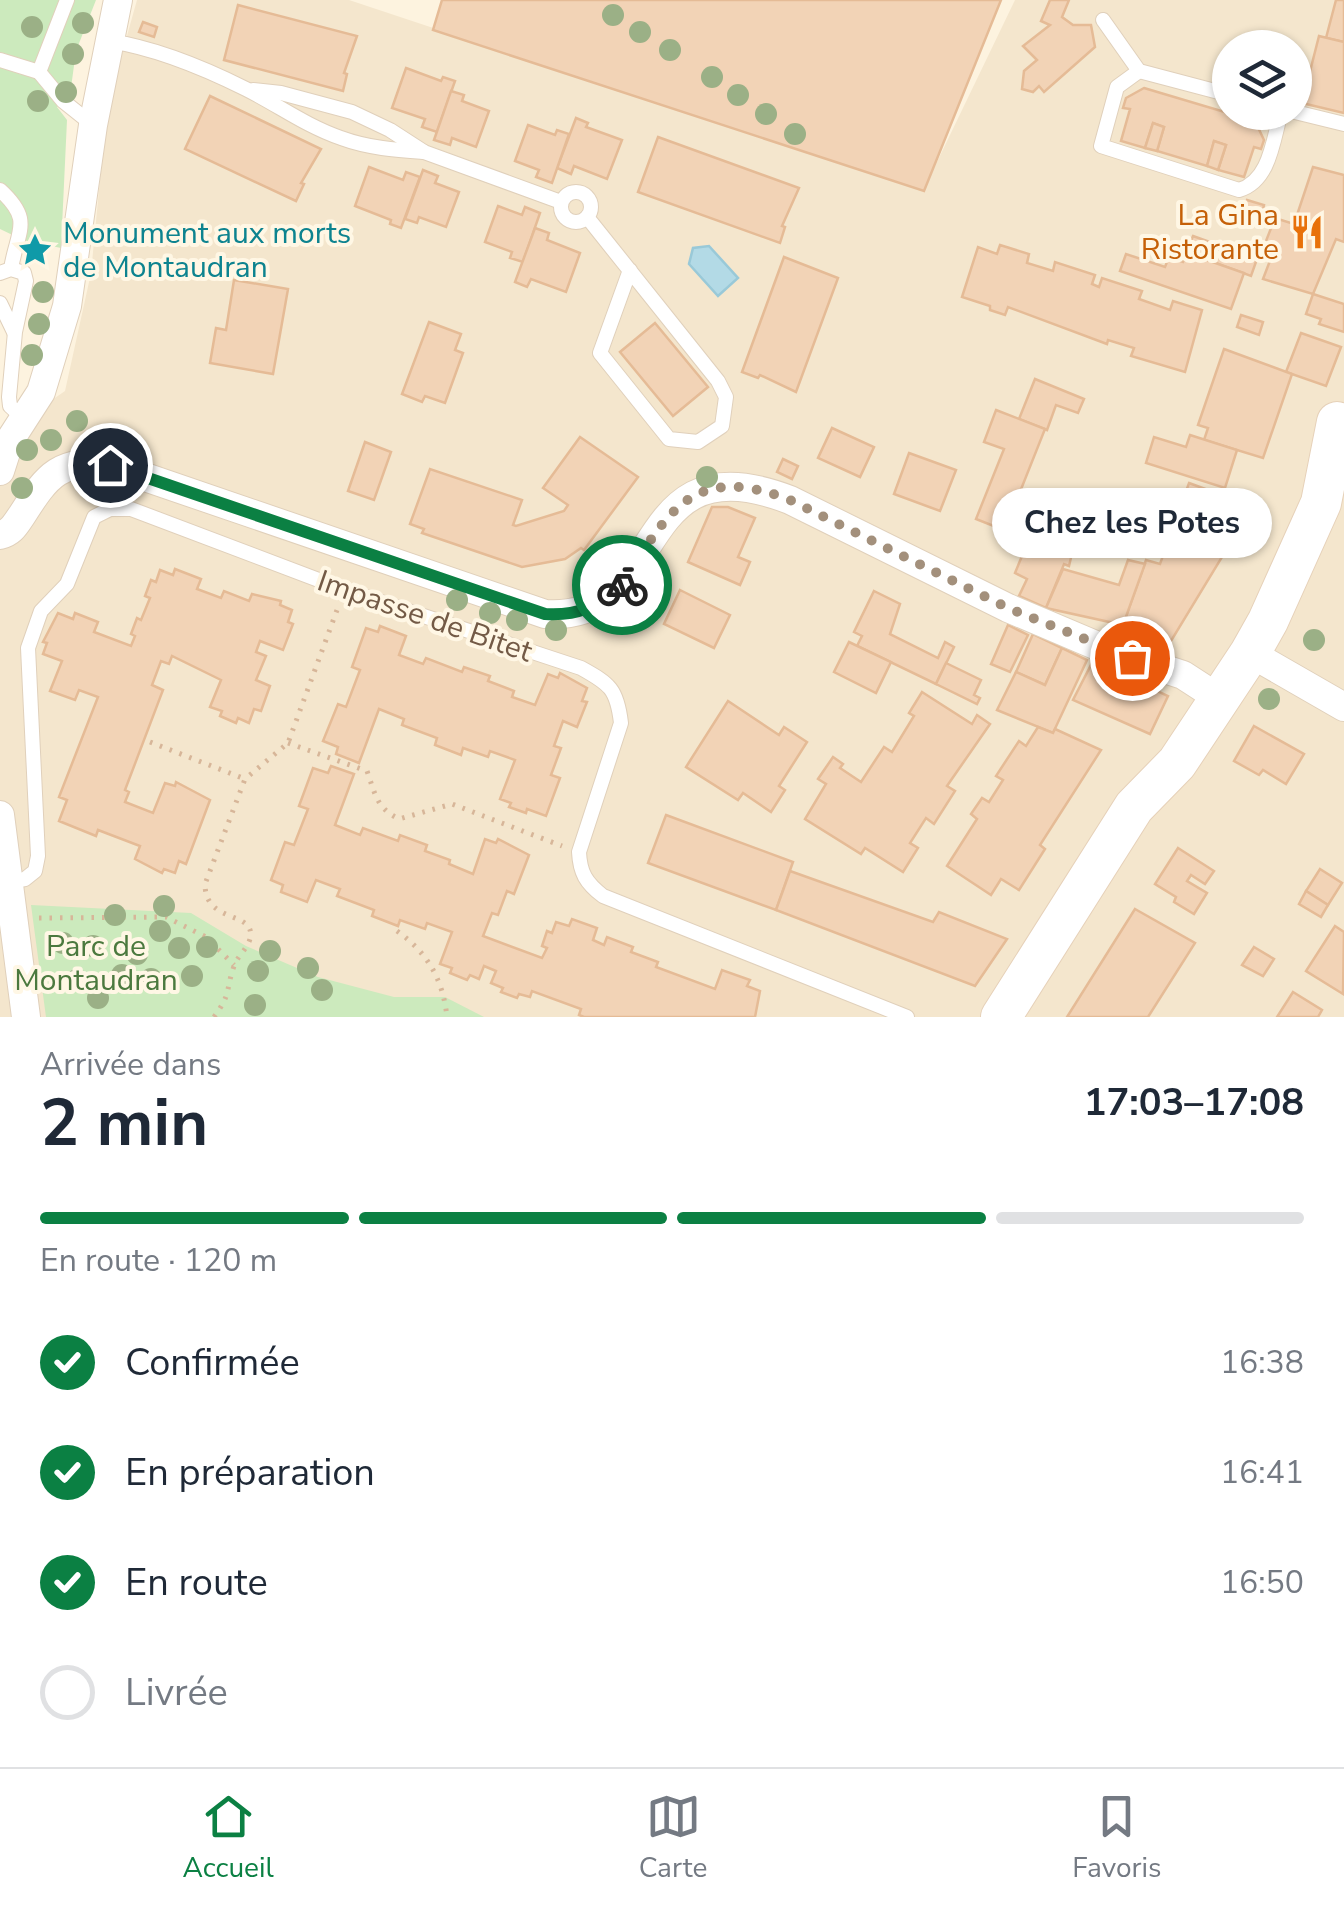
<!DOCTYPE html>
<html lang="fr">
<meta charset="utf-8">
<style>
:root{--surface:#fff;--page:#f2f2f3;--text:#1f2937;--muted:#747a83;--line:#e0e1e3;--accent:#0b8043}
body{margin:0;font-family:"Nunito Sans",sans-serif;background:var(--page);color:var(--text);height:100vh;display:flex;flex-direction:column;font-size:38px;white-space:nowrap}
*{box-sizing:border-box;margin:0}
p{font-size:32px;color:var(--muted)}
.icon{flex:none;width:55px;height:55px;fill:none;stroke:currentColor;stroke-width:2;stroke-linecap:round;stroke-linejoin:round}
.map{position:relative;height:1017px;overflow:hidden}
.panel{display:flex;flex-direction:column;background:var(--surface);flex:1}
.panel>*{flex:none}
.controls{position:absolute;left:1212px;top:30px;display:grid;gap:20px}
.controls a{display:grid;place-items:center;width:100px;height:100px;border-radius:50%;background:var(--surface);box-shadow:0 2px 8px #0004;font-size:50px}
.pin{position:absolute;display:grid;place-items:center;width:85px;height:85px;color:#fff;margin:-42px;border:5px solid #fff;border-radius:50%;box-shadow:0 2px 10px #0007}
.courier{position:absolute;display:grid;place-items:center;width:100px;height:100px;margin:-50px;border:8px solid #0b8043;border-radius:50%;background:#fff;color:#222;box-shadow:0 2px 12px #0007}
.bubble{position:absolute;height:70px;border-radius:35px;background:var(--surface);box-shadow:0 2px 8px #0004;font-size:32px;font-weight:700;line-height:70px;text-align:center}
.head em{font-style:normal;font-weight:700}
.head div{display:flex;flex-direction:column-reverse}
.head{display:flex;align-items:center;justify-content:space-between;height:170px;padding:0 40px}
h1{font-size:65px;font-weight:700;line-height:75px}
.bar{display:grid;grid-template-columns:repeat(4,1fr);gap:15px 10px;align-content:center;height:120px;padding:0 40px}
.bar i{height:12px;border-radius:8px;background:var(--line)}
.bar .current{background:var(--accent)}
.bar p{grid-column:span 4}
ol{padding:0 40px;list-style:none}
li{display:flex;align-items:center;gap:30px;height:110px}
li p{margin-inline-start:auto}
li .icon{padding:10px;border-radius:50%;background:var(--accent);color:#fff;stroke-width:4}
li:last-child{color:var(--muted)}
li i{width:55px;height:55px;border:5px solid var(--line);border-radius:50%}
.dock{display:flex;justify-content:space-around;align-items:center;height:140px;border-top:2px solid var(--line);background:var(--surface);font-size:28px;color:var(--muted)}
.dock a{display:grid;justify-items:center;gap:5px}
.dock .current{color:var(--accent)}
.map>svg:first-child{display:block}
.residential{fill:#f4e6cd;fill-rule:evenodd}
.green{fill:#cceabd}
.water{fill:#b3dae6;stroke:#99c9d8;stroke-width:2.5}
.building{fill:#f2d3b6;stroke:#e5bb96;stroke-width:2.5}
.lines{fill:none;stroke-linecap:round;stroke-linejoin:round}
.service-casing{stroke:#e0d0bb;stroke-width:16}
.minor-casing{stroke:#e0d0bb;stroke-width:30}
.secondary-casing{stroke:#e6d1b9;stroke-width:42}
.path{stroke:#d7b699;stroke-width:5;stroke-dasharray:2.5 8;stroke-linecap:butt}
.service{stroke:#fff;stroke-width:14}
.minor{stroke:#fff;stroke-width:28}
.secondary{stroke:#fff;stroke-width:40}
.tree{fill:#9bb086}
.done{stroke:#a3907c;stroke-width:10;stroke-dasharray:0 18}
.route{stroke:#0b8043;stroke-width:12}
.labels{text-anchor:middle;stroke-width:8;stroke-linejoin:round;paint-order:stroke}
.food-label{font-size:30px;fill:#c56008;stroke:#fff7e5;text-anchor:end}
.culture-label{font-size:30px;fill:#0d838f;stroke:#fff7e5;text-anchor:start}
.street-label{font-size:30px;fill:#735a46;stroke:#fff7e5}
.park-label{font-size:30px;fill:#4b793e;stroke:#fff7e5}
</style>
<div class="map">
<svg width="1344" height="1017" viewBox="0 0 1344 1017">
<rect width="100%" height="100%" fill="#fdf3df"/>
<path class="residential" d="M137 0H349L923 191 1015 0H1344V1017H0V436L65 391 91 273 107 107ZM1230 48H1295V112H1230Z"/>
<g class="green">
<polygon points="0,0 96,0 76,51 70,95 57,107 67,120 61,248 23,240 0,229"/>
<polygon points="31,905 191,913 246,946 318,977 394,997 445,997 484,1017 46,1017"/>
</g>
<polygon class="water" points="709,246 738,278 718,296 689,264 693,248"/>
<g class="building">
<polygon points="442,0 1001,0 924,191 433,30"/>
<polygon points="1050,0 1069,0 1062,17 1073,25 1091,25 1095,47 1044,92 1039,86 1033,92 1022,89 1024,71 1037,60 1023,46 1050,25 1041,21"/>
<polygon points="1336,0 1344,0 1344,42 1326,38"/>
<polygon points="238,5 357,36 344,73 347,74 343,91 224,60"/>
<polygon points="143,22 157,27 154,37 139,32"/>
<polygon points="1319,36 1344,42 1344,113 1302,103"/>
<polygon points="406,68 441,81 443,77 455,81 437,132 422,127 425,119 392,108"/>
<polygon points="1144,88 1255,121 1264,140 1261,149 1254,147 1244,177 1218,170 1226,145 1214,141 1207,166 1157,151 1164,127 1153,123 1145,148 1121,141 1130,109 1123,108 1126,98"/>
<polygon points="451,91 464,95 462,101 489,111 476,147 452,138 450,145 434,140"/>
<polygon points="210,96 321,149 301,183 304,184 296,201 185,149"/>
<polygon points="576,118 588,123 586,127 622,140 607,179 574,166 571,174 557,168"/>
<polygon points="1153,123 1164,127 1157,151 1145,148"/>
<polygon points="528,125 555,135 557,130 569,134 552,183 536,177 539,170 515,161"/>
<polygon points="658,137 799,188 782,226 785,227 780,243 638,192"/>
<polygon points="1214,141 1226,145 1218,170 1207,166"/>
<polygon points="369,167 403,180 406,172 420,177 401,228 390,224 391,220 355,206"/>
<polygon points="1313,167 1344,175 1344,242 1336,239 1313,294 1263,279 1276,245 1266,241 1275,218 1297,225 1299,219 1296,218"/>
<polygon points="423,170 438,176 435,183 459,192 446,227 419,217 417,223 405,219"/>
<polygon points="1247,200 1264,205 1262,214 1244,209"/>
<polygon points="498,206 522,215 525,207 540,213 523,262 510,258 512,252 485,242"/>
<polygon points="535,228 549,233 547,240 580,253 566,292 531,279 527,287 515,282"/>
<polygon points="1193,236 1257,259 1251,276 1180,250 1183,241 1190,243"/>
<polygon points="1000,245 1029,254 1027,263 1053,271 1055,262 1095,275 1092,284 1099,287 1102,278 1142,291 1139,299 1170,310 1173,301 1202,310 1185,372 1131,356 1134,348 1108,340 1107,344 1008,307 1005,315 990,310 990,306 962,297 978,247 997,254"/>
<polygon points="1187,253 1244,273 1231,309 1120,271 1126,254 1165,267 1169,257 1183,262"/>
<polygon points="784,257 838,278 796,392 760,375 758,378 742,372"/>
<polygon points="234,280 288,289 273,374 210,363 216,328 226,330"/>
<polygon points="1313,294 1344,304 1344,332 1319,324 1321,319 1306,314"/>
<polygon points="1241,315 1263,322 1259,335 1237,327"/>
<polygon points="429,322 461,334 455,350 463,353 445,403 425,396 422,402 402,394"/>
<polygon points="655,323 708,387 673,416 620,352"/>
<polygon points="1301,333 1341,347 1326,386 1286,372"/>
<polygon points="1224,349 1292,374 1263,458 1204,440 1208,428 1198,425"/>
<polygon points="1035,379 1084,399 1078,413 1056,405 1047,430 1019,419"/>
<polygon points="996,410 1045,429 1010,517 1043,530 1040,537 1031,534 1029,540 976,519 1004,449 984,442"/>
<polygon points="832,428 874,447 860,477 818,458"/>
<polygon points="1190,435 1237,450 1225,488 1146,463 1154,437 1186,447"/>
<polygon points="580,437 638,477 584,550 581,548 565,559 522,567 422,533 424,529 410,524 430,469 522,500 513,525 516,526 564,511 568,505 543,488"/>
<polygon points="365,442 391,452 374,500 348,491"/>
<polygon points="909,453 956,470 940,511 894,494"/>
<polygon points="783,459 798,466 792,479 777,472"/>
<polygon points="1189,483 1241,502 1222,557 1171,641 1124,622 1146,560 1160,564"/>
<polygon points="712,507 728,507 755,518 738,557 750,562 740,585 688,562"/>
<polygon points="1031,534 1054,542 1055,539 1067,542 1073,549 1069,566 1064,564 1046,608 1019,596 1027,579 1015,573"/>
<polygon points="1128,560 1145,564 1123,625 1046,608 1063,569 1119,585"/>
<polygon points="175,569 201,579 197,589 221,598 224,591 249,601 252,594 281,601 280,605 292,610 288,622 293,624 283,650 260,641 256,652 266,656 256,680 270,686 261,711 254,709 249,723 238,718 236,723 220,716 222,711 210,707 221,680 172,656 169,664 161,661 152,685 163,690 125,790 129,792 125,802 153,813 165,783 175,786 176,782 210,800 186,864 179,861 175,873 164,869 162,873 135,859 140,846 98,830 96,836 59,821 67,800 59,797 98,697 79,690 75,700 50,691 62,661 43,654 47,643 43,642 58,613 73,619 75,613 98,622 94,632 131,646 135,636 131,634 137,618 141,620 150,598 145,596 151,580 156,582 160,570 173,575"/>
<polygon points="680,590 730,615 714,648 664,624"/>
<polygon points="874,591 900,604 890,634 938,658 945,642 954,647 936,684 857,646 862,636 854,632"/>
<polygon points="1008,625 1028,635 1010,672 991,664"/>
<polygon points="380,626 406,636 399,655 423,664 426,658 462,672 464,667 490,676 488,681 514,691 512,697 535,705 548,674 558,678 560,673 587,688 582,701 587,702 577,727 563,721 554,746 561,748 551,775 560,778 546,816 527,809 526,813 509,807 511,803 500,799 515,760 490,751 488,757 463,748 461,755 435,745 437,738 402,725 404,719 379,709 359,763 336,754 338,747 323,741 338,704 346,707 360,670 352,667 366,628 378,632"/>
<polygon points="1033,634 1062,648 1045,685 1016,672"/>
<polygon points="849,642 891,662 876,693 834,672"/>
<polygon points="1062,648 1087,660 1053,733 997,710 1016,672 1045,685"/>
<polygon points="1093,661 1168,696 1150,734 1073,700"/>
<polygon points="946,663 981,680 974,695 980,698 977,704 936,684"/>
<polygon points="922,692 972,724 977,715 990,724 947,786 955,791 934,824 926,818 910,843 918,848 903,872 865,848 861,854 805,819 826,784 818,779 833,757 843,764 840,768 861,782 884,747 892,752 914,716 909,713"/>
<polygon points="728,701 779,735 784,727 807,742 779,786 785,790 771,812 743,793 738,800 686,767"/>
<polygon points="1254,726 1304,754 1286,784 1263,770 1259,775 1234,761"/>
<polygon points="1038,727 1053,733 1055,729 1101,750 1040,845 1045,849 1019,890 1001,879 991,895 947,866 977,819 971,814 982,798 989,802 1003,780 996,776 1019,741 1026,746"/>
<polygon points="331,766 354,774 335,825 360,835 363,828 398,841 400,835 427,845 425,851 450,860 449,864 473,874 485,839 496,843 498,839 529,855 514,894 507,891 498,915 492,913 483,936 542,958 547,948 542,946 547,931 552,933 556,922 569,926 572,919 597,928 593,940 604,945 607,937 633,947 631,952 658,962 656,967 715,989 722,970 750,980 747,986 760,991 755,1017 584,1017 579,1015 581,1009 532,991 530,997 519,994 517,998 501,992 503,988 491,983 496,971 484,966 479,979 470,975 467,980 450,973 452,968 440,964 452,932 427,923 425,929 400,920 398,926 372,916 374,910 337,896 340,889 316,880 307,902 281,892 283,885 271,880 285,842 294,845 308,809 299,806 313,768 328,773"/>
<polygon points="666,815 793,862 776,910 648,863"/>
<polygon points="1178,848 1214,871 1205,884 1191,875 1187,881 1207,893 1194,914 1174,902 1176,897 1155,884"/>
<polygon points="1320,869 1342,883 1328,905 1306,891"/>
<polygon points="790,871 933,922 939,912 1007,939 975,986 776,910"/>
<polygon points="1306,891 1328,905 1321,917 1299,904"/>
<polygon points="1135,909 1195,943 1148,1017 1067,1017"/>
<polygon points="1335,926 1344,932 1343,994 1306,971"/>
<polygon points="1254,947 1274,959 1263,976 1242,965"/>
<polygon points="1293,992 1322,1010 1318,1017 1277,1017"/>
</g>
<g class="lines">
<g class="service-casing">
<g id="service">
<polyline points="1103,20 1139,71 1230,95"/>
<path d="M109 41C156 48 202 67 246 89 278 105 306 126 341 138 368 148 396 150 424 152"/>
<polyline points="0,60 39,72 67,0"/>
<path d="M1139 71 1117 87 1101 146 1239 190C1270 181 1273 140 1281 112"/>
<polyline points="39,72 63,101 93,125"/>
<polyline points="253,90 281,93 352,112 390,130 424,152 561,202"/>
<polyline points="1295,112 1344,124"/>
<path d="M0 190C34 221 17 230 11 269"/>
<circle cx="576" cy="207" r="15"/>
<polyline points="587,217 718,381 726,397 722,426 698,442 669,439 600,353 630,270"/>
<polyline points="0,273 11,269 24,273 26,281 15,332 9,397 10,406 24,419"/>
<polyline points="0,303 14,332"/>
<path d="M8 882 25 879 35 871 38 856 28 648 41 611 67 584 94 517 110 509H131L345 590 581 668C610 684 617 689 621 723L579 852C580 873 586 883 603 896L907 1017"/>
</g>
</g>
<g class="minor-casing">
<g id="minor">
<polyline points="0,471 10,440 41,392 67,306 93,125 118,0"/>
<path d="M0 535C12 532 15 525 22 515 48 474 60 459 110 465L545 614C671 623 626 436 790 500L1008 608 1107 650 1183 675 1220 699"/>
<polyline points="1250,653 1344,707"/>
<polyline points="0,815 26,1017"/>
</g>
</g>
<g class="secondary-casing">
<polyline id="secondary" points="1001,1017 1134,807 1177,763 1250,653 1268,621 1321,503 1337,422"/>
</g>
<g class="path">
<polyline points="150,742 245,779"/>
<path d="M288 743 367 771C375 793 376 808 399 819L452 804 562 846"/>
<polyline points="39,918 166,917 206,937 234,965"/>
<path d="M397 931C428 953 443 980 447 1017"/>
<path d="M214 1017C232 992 225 992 234 966 237 957 247 949 250 939 257 910 205 925 205 884L245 779 288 743 337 610"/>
</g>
<use href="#service" class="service"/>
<use href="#minor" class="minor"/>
<use href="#secondary" class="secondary"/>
</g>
<g class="tree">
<circle cx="613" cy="15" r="11"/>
<circle cx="83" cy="23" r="11"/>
<circle cx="32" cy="27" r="11"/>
<circle cx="640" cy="32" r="11"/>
<circle cx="670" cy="50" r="11"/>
<circle cx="73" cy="54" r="11"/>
<circle cx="712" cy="77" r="11"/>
<circle cx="66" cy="92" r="11"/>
<circle cx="738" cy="95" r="11"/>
<circle cx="38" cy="101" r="11"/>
<circle cx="766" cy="114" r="11"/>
<circle cx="795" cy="134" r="11"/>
<circle cx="43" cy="292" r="11"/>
<circle cx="39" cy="324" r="11"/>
<circle cx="32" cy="355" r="11"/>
<circle cx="77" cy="421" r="11"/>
<circle cx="51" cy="440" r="11"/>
<circle cx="27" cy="450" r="11"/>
<circle cx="707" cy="477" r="11"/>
<circle cx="22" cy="488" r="11"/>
<circle cx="613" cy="565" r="11"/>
<circle cx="457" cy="600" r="11"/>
<circle cx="490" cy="613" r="11"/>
<circle cx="517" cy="620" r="11"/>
<circle cx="556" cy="630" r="11"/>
<circle cx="1314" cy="640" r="11"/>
<circle cx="1269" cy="699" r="11"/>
<circle cx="164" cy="906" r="11"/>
<circle cx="115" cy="915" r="11"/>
<circle cx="160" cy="931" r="11"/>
<circle cx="63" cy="943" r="11"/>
<circle cx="93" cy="946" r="11"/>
<circle cx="207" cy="947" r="11"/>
<circle cx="179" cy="948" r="11"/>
<circle cx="270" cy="951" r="11"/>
<circle cx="137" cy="954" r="11"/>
<circle cx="308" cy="968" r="11"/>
<circle cx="258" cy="971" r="11"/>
<circle cx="122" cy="975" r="11"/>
<circle cx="192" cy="976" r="11"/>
<circle cx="151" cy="979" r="11"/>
<circle cx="77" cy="980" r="11"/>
<circle cx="322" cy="990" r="11"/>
<circle cx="98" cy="998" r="11"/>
<circle cx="255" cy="1005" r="11"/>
</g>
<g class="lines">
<path class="done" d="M622 585C668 511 693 462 790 500L1008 608 1132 658"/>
<path class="route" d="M110 465 545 614C578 616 597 607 622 585"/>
</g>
<defs>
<g id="restaurant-bare" transform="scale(2.7)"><path d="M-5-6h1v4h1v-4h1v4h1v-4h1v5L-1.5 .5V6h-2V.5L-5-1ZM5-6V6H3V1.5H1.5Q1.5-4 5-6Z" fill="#e8710a" stroke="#fff7e5" stroke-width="2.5" paint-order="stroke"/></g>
<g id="sight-bare" transform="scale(2.7)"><path d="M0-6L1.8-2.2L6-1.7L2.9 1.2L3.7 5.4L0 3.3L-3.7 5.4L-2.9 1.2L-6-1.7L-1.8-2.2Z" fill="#0f9aa8" stroke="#fff7e5" stroke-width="2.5" paint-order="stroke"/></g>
</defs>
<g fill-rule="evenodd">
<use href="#restaurant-bare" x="1307" y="232"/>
<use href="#sight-bare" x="35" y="250"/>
</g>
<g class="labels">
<g class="food-label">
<text x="1279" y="225">La Gina<tspan x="1279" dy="34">Ristorante</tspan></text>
</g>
<g class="culture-label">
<text x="63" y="243">Monument aux morts<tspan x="63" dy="34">de Montaudran</tspan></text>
</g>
<g class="street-label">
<text transform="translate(425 616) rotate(19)" y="10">Impasse de Bitet</text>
</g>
<g class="park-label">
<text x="96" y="956">Parc de<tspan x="96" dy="34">Montaudran</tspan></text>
</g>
</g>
</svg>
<div class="controls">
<a><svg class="icon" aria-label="layers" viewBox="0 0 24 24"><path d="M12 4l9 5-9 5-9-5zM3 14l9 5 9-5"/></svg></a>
</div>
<div class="pin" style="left:1132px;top:658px;background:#ea580c"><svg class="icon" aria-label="bag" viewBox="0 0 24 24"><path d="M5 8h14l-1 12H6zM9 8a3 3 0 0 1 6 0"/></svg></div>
<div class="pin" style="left:110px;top:465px;background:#1f2937"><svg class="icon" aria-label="home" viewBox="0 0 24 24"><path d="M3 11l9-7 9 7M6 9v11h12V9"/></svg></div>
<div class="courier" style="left:622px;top:585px"><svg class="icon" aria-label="bike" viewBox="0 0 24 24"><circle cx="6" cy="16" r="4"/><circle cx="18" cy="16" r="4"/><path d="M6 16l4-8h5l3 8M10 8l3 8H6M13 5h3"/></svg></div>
<div class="bubble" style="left:992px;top:488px;width:280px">Chez les Potes</div>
</div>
<section class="panel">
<div class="head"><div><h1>2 min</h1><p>Arrivée dans</p></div><em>17:03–17:08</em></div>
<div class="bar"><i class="current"></i><i class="current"></i><i class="current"></i><i></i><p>En route · 120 m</p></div>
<ol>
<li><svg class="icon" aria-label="check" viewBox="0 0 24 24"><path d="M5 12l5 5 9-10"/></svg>Confirmée<p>16:38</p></li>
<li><svg class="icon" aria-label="check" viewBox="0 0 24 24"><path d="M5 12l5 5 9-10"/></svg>En préparation<p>16:41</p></li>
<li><svg class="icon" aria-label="check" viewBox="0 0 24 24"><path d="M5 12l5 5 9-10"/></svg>En route<p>16:50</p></li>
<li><i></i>Livrée</li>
</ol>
</section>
<nav class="dock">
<a class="current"><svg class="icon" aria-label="home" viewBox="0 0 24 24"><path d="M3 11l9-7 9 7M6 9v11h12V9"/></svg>Accueil</a>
<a><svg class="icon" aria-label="map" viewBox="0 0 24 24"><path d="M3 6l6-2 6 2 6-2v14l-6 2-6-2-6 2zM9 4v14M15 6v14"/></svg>Carte</a>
<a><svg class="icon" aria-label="saved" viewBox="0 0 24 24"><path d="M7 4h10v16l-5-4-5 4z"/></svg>Favoris</a>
</nav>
